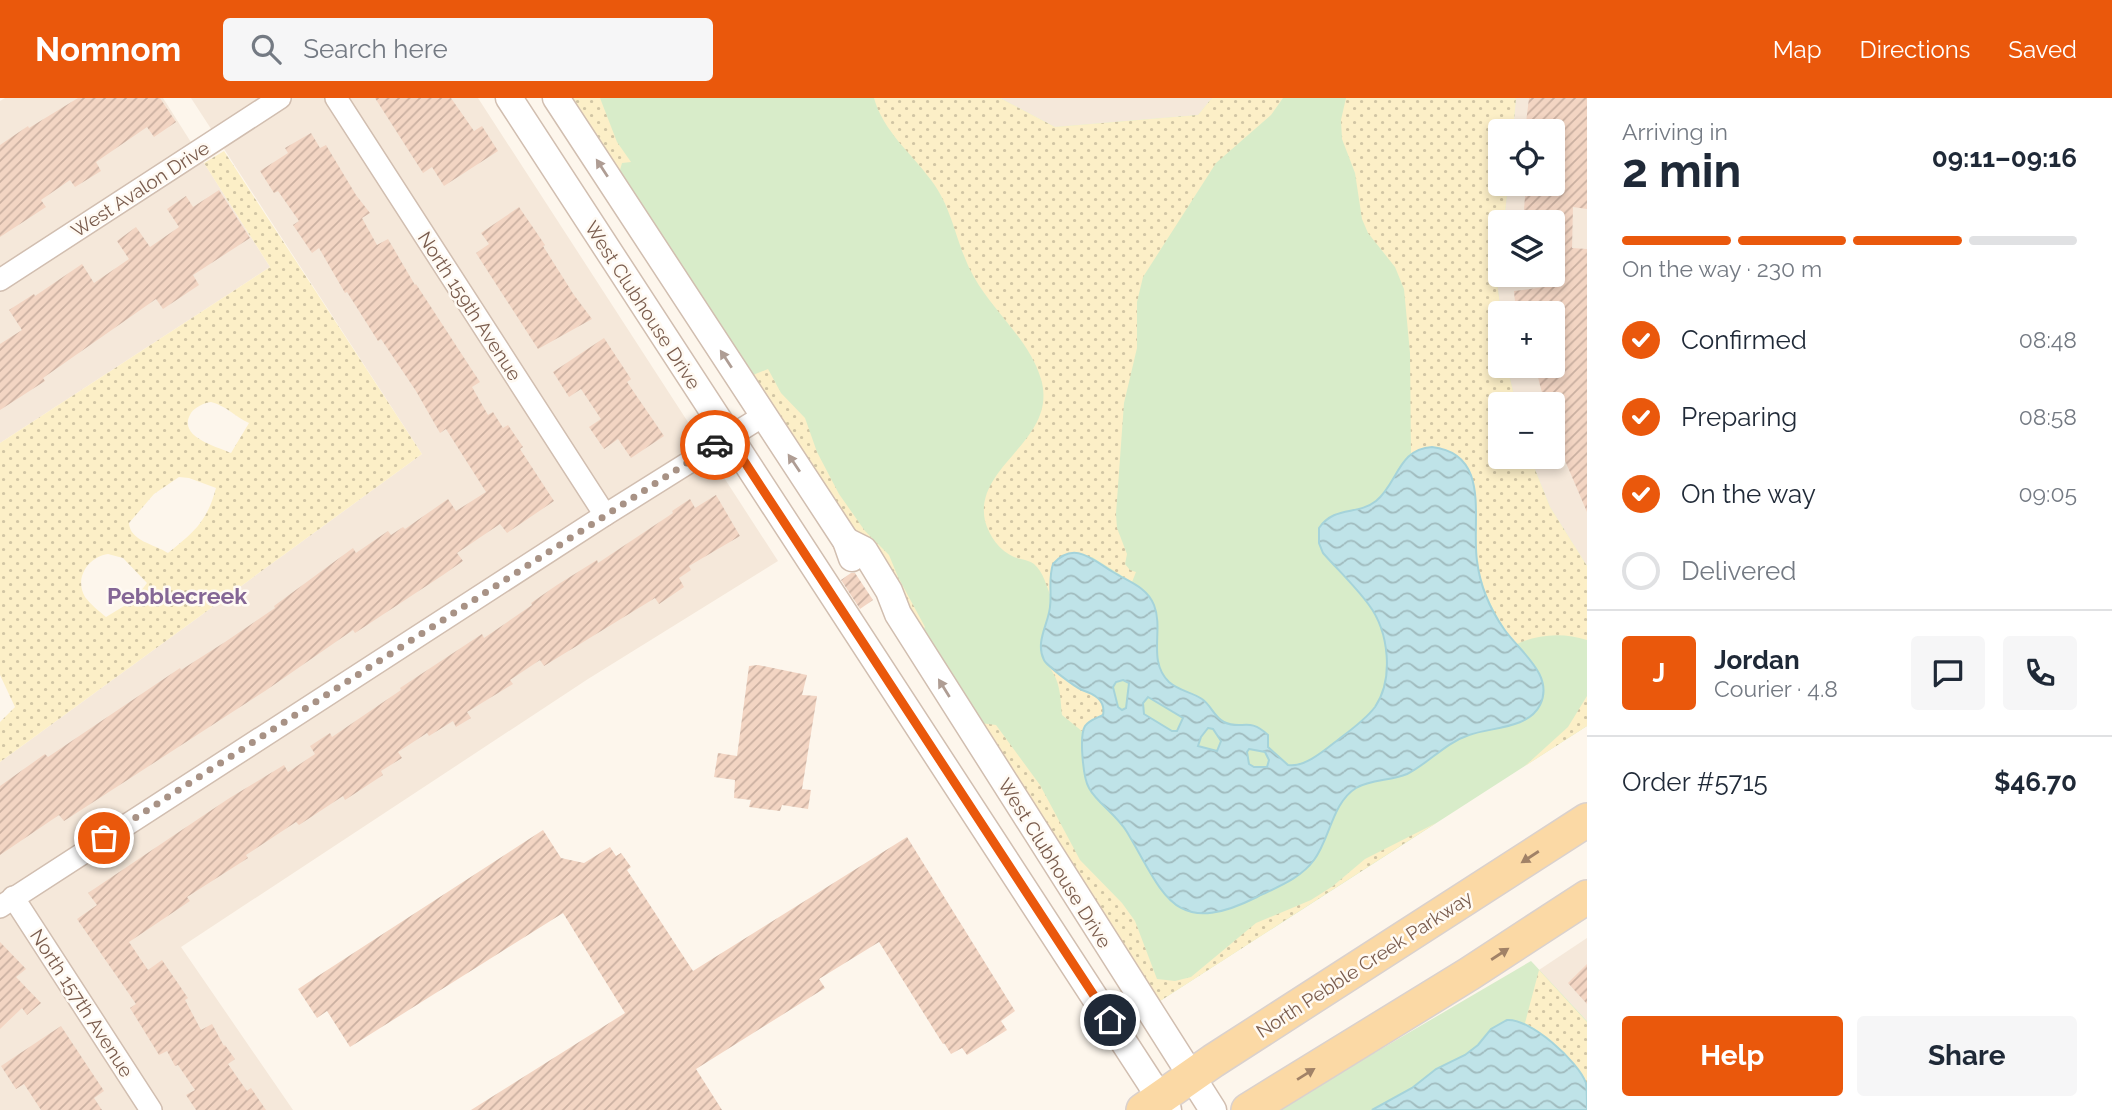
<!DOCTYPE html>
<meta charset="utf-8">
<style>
:root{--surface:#fff;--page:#f6f6f7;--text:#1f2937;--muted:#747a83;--line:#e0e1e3;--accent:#ea580c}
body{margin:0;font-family:Raleway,sans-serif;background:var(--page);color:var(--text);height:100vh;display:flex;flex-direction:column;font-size:26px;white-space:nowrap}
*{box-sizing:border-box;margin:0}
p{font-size:23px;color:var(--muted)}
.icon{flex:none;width:38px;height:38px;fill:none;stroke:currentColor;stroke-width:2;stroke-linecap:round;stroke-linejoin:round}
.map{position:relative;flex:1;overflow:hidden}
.side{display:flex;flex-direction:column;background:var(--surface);width:525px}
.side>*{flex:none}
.controls{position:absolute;left:1488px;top:21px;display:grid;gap:14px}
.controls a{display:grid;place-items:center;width:77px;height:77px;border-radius:7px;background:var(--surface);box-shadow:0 4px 10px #0003;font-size:35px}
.pin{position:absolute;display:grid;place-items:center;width:60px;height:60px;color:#fff;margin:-30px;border:4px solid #fff;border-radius:50%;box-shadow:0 2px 7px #0007}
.courier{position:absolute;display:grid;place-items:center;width:70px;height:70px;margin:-35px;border:5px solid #ea580c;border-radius:50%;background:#fff;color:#222;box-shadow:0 2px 9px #0007}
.overview em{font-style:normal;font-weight:700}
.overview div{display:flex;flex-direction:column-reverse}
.overview{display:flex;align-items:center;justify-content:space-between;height:119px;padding:0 35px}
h1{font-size:46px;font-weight:700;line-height:52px}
.bar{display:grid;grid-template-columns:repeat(4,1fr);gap:10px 7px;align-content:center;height:84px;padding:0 35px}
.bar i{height:9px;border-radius:5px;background:var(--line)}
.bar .current{background:var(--accent)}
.bar p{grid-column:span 4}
.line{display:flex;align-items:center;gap:18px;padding:0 35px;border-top:2px solid var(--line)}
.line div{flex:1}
.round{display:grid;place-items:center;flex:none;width:74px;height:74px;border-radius:7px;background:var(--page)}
ol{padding:0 35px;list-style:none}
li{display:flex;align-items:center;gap:21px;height:77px}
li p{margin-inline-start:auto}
li .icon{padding:7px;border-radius:50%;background:var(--accent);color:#fff;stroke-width:4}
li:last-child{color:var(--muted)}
li i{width:38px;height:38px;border:4px solid var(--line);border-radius:50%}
.primary-button{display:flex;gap:14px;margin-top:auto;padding:14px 35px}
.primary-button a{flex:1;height:80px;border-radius:7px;background:var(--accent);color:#fff;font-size:28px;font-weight:700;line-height:80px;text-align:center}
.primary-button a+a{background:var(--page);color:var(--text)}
header{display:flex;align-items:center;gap:42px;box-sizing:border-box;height:98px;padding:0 35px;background:var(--accent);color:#fff}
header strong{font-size:33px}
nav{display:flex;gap:38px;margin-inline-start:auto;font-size:24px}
.search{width:490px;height:63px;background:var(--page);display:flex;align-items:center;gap:18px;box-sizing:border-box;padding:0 24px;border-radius:7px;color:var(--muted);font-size:26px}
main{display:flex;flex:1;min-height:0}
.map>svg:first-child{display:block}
.residential{fill:#f5e8da}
.grass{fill:#d8ecc9}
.sand{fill:url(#sand-dots);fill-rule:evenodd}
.water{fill:url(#water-waves);stroke:#a5d3da;stroke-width:2;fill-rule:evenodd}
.building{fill:url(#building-hatch)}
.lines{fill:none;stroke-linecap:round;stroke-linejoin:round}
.minor-casing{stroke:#d1beb0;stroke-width:24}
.tertiary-casing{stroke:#d1beb0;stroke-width:29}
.primary-casing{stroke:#dad1cd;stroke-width:36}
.minor{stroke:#fff;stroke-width:21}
.tertiary{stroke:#fff;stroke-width:26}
.primary{stroke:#fbd9a5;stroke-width:33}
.oneway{fill:#af9d94}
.oneway2{fill:#a18267}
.done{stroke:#a89285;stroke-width:7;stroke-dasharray:0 12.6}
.route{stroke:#ea580c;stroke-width:9}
.labels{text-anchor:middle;stroke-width:5;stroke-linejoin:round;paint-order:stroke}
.street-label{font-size:19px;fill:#7a5c4d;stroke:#fffaf3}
.quarter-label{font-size:23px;font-weight:bold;fill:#846695;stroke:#fffaf3}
</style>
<header>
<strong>Nomnom</strong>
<div class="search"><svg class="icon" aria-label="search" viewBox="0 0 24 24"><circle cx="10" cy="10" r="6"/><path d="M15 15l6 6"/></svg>Search here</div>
<nav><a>Map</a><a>Directions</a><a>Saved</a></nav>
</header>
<main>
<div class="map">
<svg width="1587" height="1012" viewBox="0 0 1587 1012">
<defs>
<pattern id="sand-dots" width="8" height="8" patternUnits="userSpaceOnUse" patternTransform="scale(1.75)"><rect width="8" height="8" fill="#fcefc7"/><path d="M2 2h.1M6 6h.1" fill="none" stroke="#d1c5a4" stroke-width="1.8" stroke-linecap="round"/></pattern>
<pattern id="water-waves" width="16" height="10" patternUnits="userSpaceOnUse" patternTransform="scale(1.75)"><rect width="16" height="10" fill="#bfe3e8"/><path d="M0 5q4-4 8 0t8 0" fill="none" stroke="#a0bbbe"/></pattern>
<pattern id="building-hatch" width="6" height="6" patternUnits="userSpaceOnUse" patternTransform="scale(1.75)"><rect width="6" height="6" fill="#f3d5c3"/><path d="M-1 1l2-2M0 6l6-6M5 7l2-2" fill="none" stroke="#cab0a1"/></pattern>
</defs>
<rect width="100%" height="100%" fill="#fdf6ec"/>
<g class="residential">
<polygon points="5,0 163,0 270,169 0,345 0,3"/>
<polygon points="191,0 478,0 778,463 588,581 181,849 293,1012 0,1012 0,664 422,356"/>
<polygon points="1000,0 1212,0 1198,17 1055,29"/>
<polygon points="1516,0 1587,0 1587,468 1550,409 1530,359 1552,359 1552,306 1516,306 1507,269 1552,268 1552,215 1501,215 1497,184 1500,161 1500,177 1552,177 1552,124 1504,124 1508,86 1552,86 1552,33 1513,33"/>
<polygon points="1587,840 1587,923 1539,872"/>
</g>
<g class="grass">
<polygon points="573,0 1000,0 1055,29 1198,17 1212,0 1516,0 1513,33 1500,33 1500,86 1508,86 1504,124 1500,124 1497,184 1501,215 1500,268 1507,268 1516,306 1500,306 1500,359 1530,359 1550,409 1587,468 1587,628 1160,903"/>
<polygon points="1531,863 1587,923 1587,1012 1277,1012"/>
</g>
<g class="sand">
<polygon points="573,0 600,0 617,44 631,64 622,65 620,72"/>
<path d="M874 0H1000L1055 29 1198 17 1212 0H1283L1271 17 1216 65 1143 179 1137 204V250L1124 305 1116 416 1117 430 1127 456 1125 466 1130 472 1136 474 1132 484 1092 459 1053 466 1050 487 1051 499C1046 487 1044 475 1034 466 1027 461 1022 462 1014 459 1000 453 989 438 985 423 973 367 1059 343 1041 281 1029 241 994 215 974 179 956 148 954 112 931 82 912 56 883 33 874 0Z"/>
<path d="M1346 0H1516L1513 33H1500V86H1508L1504 124H1500L1497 184 1501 215 1500 268H1507L1516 306H1500V359H1530L1550 409 1587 468V542C1563 534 1537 536 1515 547 1498 522 1484 498 1478 469 1471 433 1492 356 1437 353 1428 353 1419 351 1411 356L1410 255 1404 191 1395 169 1368 135 1362 121 1355 75 1342 41 1341 22Z"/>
<path d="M224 53 422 356 0 664V624L15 609 0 577V345L270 169 204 65ZM211 304C227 308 235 319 249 325L231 355C217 348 176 339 191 315 195 309 204 305 211 304ZM179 379 189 380 216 390C207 424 194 434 168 455 154 446 130 443 129 425L154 396ZM108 456 123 460 147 485 134 502 106 519C99 513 90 506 85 499 74 480 88 459 108 456Z"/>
<polygon points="768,271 781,295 805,320 817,354 839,396 865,433 889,457 898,479 925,529 921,534 753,277"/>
<path d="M1049 569C1059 575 1068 583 1078 590 1091 598 1105 596 1103 617L1088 624 1083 634 1062 617C1060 599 1061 584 1049 569Z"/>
<polygon points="1587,598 1587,628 1525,668 1568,629"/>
<polygon points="980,625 996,627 1040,687 1080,762 1122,805 1135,823 1157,881 1175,883 1191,879 1256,825 1311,802 1333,788 1365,761 1436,725 1160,903"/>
<path d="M1539 872 1587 924V987C1575 963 1548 937 1525 925Z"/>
</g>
<g class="water">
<path d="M1432 349C1492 356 1471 422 1477 463 1480 487 1490 511 1504 531 1519 553 1555 577 1540 607 1528 631 1491 629 1469 637 1445 645 1429 665 1407 676 1391 683 1371 681 1356 690 1332 705 1330 741 1314 762 1300 781 1277 789 1257 799 1173 841 1164 796 1127 734 1116 716 1097 705 1089 690 1083 680 1079 638 1085 628 1089 622 1097 620 1103 617 1106 602 1094 596 1082 592 1075 589 1047 568 1044 562 1035 544 1048 527 1050 509 1052 495 1048 481 1053 466 1074 442 1093 462 1113 474 1129 484 1147 489 1154 507 1164 532 1147 563 1169 584 1179 593 1192 594 1202 601 1211 607 1214 619 1224 624 1242 633 1248 618 1268 637V649L1288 667C1305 670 1326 651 1339 641 1351 632 1366 621 1375 609 1394 581 1389 534 1369 507 1356 489 1338 472 1323 455L1319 445V430C1335 407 1357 418 1376 403 1398 385 1398 351 1432 349ZM1123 582 1129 585 1126 610 1122 612 1118 609 1113 589 1116 584ZM1148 599 1183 620 1177 633H1172L1144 616 1143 605ZM1208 630 1213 631 1221 643 1217 653 1198 648 1201 639ZM1249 651 1265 654 1269 662 1267 669H1254L1249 666 1247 654Z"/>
<path d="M1507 922C1530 920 1578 963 1586 985 1587 992 1587 1004 1587 1012H1372L1412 990 1436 971 1465 957 1478 947 1491 931Z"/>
</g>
<g class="building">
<polygon points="78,0 160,0 176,24 154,39 147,29 96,64 101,73 75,89 70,82 41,102 46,109 0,139 0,47 28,28 29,30"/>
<polygon points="375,0 451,0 474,33 482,28 498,53 444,88 432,69 423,75"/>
<polygon points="1529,0 1587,0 1587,111 1573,109 1572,150 1587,151 1587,414 1552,332 1552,306 1545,306 1535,268 1552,268 1552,215 1516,215 1514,193 1552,188 1552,124 1523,124 1526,86 1552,86 1552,33 1525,33"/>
<polygon points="311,35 320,50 326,47 356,97 370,115 362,120 377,147 388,141 415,187 416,186 472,272 480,284 472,289 488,317 493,314 503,330 508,327 523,349 520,351 554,403 507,435 500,426 457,455 463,463 443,477 355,535 353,532 265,593 64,723 59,717 0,757 0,688 45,656 48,659 180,570 181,572 225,544 275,510 274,508 353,450 356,455 388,433 391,437 403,429 405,431 448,401 456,413 486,394 446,331 440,335 416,293 381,241 378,243 347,194 345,195 319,150 312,155 293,127 299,123 278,93 274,95 260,73 288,55 285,50"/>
<polygon points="219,92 250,140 193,177 199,187 163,211 156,201 43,280 45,283 0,312 0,246 22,232 9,212 34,196 35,198 82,166 94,185 129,161 117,143 136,129 150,149 179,129 167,111 186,98 193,109"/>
<polygon points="519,109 545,147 543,148 574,197 592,221 538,251 476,155 489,146 481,135"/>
<polygon points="604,240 631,281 627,284 664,338 631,360 618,341 604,351 589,329 601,321 581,291 569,299 553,274"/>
<polygon points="716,397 740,438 689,468 691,472 679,480 684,489 659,506 655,500 544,568 540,562 510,582 513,586 467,614 471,620 456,629 453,623 429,638 427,635 398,654 402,660 381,673 383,677 345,702 343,698 299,727 296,724 246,757 248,760 187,799 190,803 129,844 148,872 162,862 188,900 185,902 201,932 212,926 224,948 225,947 235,961 228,966 247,993 251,990 266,1012 196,1012 186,997 195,992 178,967 175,968 167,953 159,957 130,910 136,906 77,821 97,807 88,795 228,701 284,667 288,674 315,656 310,648 330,635 332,639 401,592 400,590 482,536 484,540 532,507 531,505 557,487 597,462 598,465 673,415 672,413 690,401 695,410"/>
<polygon points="851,475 855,475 873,502 860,511 841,482"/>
<polygon points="758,567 807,577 802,597 817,598 802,691 811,692 808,711 782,707 780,713 749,709 751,702 734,700 735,682 714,679 718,655 737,658 749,568"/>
<polygon points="543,732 561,760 584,765 610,749 616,758 621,755 631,769 627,772 693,873 907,739 1015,913 1001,923 1007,932 967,957 962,950 951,956 944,945 943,946 879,844 819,881 825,890 696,971 722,1012 471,1012 625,915 563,815 350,949 327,913 317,920 298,891"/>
<polygon points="0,844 26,871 16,879 41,905 27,917 22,910 0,931"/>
<polygon points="1587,866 1587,906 1568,885"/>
<polygon points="61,928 104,993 94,1000 102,1012 41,1012 24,986 16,991 1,968"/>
</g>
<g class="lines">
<g class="minor-casing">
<g id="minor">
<polyline points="336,0 605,417"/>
<polyline points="0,182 280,0"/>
<polyline points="13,799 151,1012"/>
<polyline points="0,809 605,417 763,318"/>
</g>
</g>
<g class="tertiary-casing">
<g id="tertiary">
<polyline points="509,0 1168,1012"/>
<polyline points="556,0 846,443 852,460"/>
<polyline points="846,443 864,452 889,493 898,516 1213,1012"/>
</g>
</g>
<g class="primary-casing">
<g id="primary">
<polyline points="1143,1012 1213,963 1587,722"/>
<polyline points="1248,1012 1469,876 1587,799"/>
</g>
</g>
<use href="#minor" class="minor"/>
<use href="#tertiary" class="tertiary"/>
<use href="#primary" class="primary"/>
</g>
<defs><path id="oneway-solid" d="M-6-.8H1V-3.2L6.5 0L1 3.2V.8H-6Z" transform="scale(1.75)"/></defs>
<g class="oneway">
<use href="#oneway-solid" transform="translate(602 70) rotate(-123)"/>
<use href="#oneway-solid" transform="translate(726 261) rotate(-123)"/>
<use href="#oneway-solid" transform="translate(794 365) rotate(-124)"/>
<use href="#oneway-solid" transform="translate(944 590) rotate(-122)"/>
</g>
<g class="oneway2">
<use href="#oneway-solid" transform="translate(1530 759) rotate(147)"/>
<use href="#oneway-solid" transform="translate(1500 856) rotate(-33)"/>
<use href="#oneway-solid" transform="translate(1306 976) rotate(-32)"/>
</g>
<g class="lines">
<polyline class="done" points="104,740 715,347"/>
<polyline class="route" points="715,347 729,340 1110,922"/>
</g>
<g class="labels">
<g class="street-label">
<text transform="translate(140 91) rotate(-33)" y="7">West Avalon Drive</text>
<text transform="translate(643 207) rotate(57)" y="7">West Clubhouse Drive</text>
<text transform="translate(470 208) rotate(57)" y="7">North 159th Avenue</text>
<text transform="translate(1055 765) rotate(58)" y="7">West Clubhouse Drive</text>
<text transform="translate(1364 866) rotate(-33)" y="7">North Pebble Creek Parkway</text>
<text transform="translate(82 905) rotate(57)" y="7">North 157th Avenue</text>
</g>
<g class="quarter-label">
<text x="177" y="506">Pebblecreek</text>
</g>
</g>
</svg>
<div class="controls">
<a><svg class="icon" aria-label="locate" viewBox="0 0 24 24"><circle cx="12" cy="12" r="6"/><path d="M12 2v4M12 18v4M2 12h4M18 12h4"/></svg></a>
<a><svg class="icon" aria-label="layers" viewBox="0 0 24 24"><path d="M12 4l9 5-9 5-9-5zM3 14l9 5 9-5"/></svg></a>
<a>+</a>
<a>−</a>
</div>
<div class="pin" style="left:104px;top:740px;background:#ea580c"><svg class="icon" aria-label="bag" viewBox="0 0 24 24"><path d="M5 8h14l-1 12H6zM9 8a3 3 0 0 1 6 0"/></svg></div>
<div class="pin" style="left:1110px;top:922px;background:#1f2937"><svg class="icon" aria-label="home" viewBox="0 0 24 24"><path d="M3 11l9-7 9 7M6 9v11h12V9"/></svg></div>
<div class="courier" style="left:715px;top:347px"><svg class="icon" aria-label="car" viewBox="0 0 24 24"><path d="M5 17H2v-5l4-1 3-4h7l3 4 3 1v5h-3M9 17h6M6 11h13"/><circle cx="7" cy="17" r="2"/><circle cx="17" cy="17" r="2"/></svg></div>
</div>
<section class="side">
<div class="overview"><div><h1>2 min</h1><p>Arriving in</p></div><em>09:11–09:16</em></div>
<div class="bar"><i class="current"></i><i class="current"></i><i class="current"></i><i></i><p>On the way · 230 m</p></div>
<ol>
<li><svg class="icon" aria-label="check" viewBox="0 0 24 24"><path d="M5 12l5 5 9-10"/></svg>Confirmed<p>08:48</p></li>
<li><svg class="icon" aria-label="check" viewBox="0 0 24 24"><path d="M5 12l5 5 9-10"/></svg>Preparing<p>08:58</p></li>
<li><svg class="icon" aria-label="check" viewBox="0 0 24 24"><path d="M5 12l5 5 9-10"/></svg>On the way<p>09:05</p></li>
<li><i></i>Delivered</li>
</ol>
<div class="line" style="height:126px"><b class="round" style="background:var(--accent);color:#fff">J</b><div><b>Jordan</b><p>Courier · 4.8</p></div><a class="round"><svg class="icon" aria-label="chat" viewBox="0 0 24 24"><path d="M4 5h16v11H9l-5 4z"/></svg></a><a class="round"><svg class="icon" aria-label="phone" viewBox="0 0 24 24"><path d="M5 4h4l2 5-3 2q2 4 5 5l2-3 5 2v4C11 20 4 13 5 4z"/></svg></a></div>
<div class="line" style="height:91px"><div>Order #5715</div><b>$46.70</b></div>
<div class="primary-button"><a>Help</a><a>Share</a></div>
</section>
</main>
